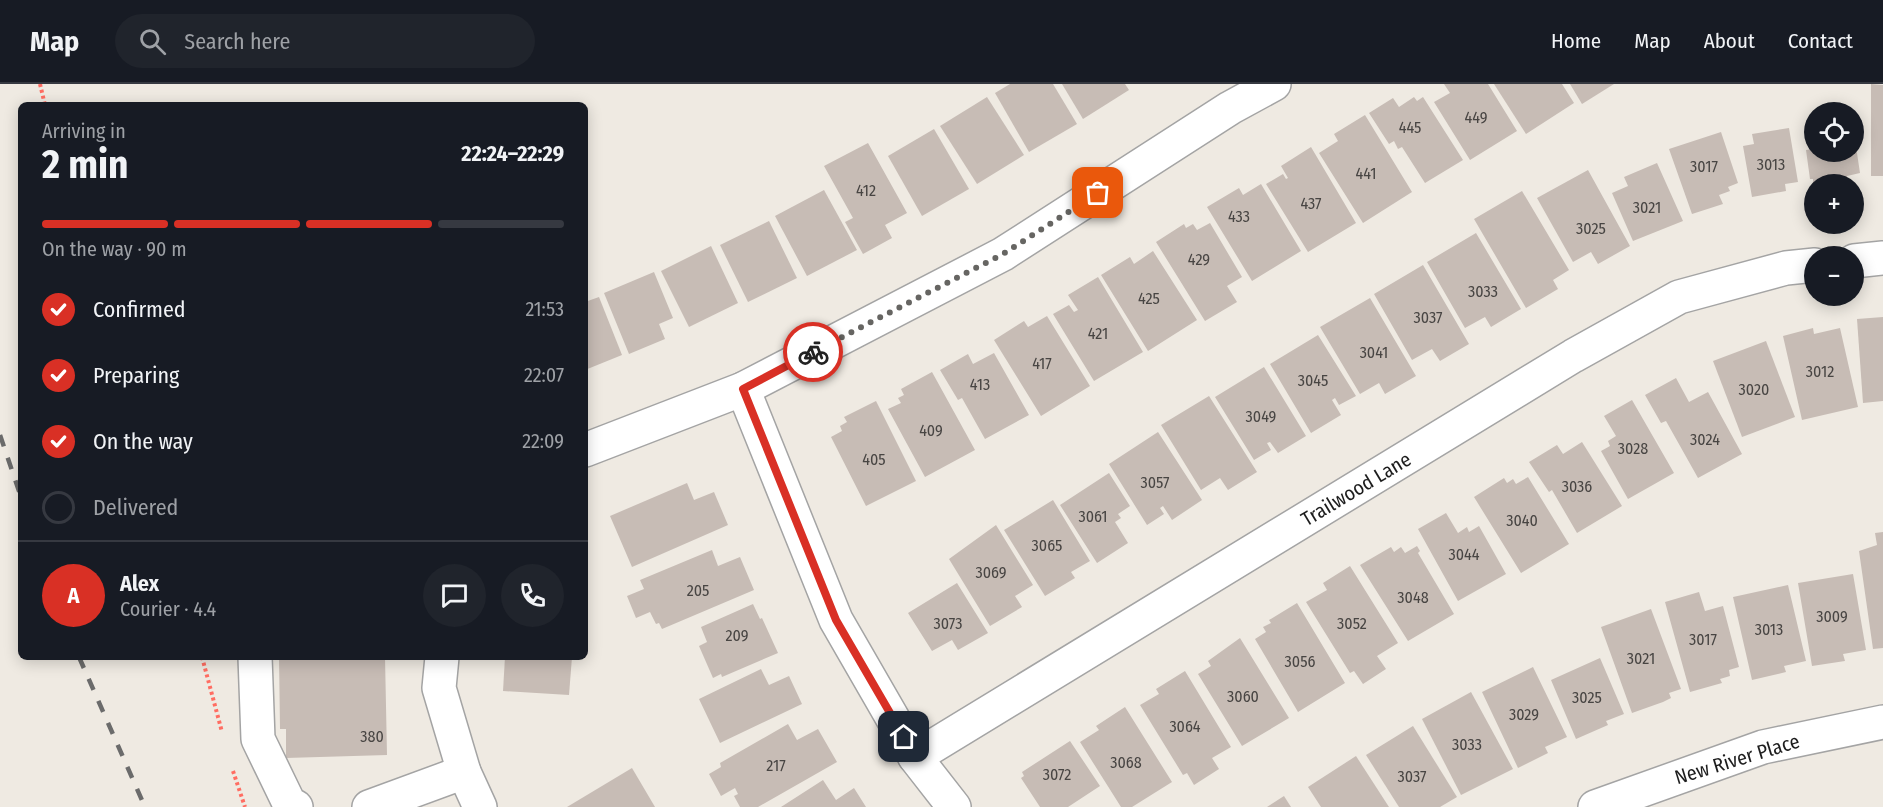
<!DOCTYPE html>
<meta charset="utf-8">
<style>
:root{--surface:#171b24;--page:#20242c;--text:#f1f3f6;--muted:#9ea1a6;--line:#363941;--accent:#d93025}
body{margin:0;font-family:"Fira Sans Condensed",sans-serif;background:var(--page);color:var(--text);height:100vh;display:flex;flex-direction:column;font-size:22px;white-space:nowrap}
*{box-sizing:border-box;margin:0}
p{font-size:20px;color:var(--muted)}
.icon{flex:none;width:33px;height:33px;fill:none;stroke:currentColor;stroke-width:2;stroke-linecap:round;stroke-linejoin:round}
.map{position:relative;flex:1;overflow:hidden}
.details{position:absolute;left:18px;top:18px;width:570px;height:558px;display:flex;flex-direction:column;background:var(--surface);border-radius:9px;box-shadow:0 3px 15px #0003}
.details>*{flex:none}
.fabs{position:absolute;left:1804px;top:18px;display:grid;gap:12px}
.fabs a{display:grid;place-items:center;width:60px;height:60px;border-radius:50%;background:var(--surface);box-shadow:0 3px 15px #0003;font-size:30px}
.pin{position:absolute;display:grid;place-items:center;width:51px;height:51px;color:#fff;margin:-26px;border-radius:12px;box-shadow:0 3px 9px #0006}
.courier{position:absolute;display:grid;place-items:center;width:60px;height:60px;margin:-30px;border:4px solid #d93025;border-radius:50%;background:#fff;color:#222;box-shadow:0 2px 8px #0007}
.overview em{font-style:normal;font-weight:700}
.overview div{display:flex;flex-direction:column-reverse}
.overview{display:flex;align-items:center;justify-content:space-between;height:102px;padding:0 24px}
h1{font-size:39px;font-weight:700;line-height:45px}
.bar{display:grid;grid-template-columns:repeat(4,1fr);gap:9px 6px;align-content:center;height:72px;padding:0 24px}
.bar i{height:8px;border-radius:4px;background:var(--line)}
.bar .current{background:var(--accent)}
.bar p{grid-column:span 4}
.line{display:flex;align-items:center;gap:15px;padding:0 24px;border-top:2px solid var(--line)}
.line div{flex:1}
.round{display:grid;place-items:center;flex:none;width:63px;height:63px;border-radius:32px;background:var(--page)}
ol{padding:0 24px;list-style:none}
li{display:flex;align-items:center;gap:18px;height:66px}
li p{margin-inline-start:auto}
li .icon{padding:6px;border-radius:50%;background:var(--accent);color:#fff;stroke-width:4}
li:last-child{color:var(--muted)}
li i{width:33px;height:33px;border:3px solid var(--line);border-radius:50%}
header{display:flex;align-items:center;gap:36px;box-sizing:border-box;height:84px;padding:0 30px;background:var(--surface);border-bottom:2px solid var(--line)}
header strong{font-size:28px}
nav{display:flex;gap:33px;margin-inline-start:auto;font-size:21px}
.search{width:420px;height:54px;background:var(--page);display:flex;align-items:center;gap:15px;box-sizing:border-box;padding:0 21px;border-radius:33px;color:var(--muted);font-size:22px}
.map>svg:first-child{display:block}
.building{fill:#c7bcb5}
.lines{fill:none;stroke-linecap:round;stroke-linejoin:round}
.minor-casing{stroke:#a4a4a4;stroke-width:36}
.path{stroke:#ff6d62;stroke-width:4;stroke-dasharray:3 3;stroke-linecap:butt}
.minor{stroke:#fff;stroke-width:33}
.rail{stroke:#6b6b6b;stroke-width:4.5;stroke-dasharray:12 12;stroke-linecap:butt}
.done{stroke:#666562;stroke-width:6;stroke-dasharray:0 10.8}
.route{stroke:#d93025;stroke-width:8}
.labels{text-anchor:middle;stroke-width:6;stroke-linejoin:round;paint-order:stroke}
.number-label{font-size:16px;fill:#484543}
.street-label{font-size:20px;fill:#1d1d1d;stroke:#fff}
</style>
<header>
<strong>Map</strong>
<div class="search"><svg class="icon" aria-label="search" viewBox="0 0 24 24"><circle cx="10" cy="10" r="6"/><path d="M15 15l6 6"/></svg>Search here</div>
<nav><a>Home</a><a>Map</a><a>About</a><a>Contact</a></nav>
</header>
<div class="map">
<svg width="1883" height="723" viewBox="0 0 1883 723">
<rect width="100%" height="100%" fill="#efeae2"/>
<g class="building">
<polygon points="1010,0 1053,0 1077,40 1029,68 995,9"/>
<polygon points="1062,0 1125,0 1129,6 1083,35"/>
<polygon points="1444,0 1488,0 1517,47 1470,76 1434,18 1450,9"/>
<polygon points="1494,0 1562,0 1574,19 1526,50"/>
<polygon points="1570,0 1614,0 1582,20"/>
<polygon points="1871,0 1883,1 1883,92 1871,92"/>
<polygon points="987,13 1024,71 977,100 940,42"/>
<polygon points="1414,13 1417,17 1423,13 1463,76 1425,99 1402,63 1398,65 1394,57 1389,60 1369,29 1393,14 1399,23"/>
<polygon points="1365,31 1412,108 1363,139 1319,69 1338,57 1334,50"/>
<polygon points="1789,44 1798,98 1785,100 1786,107 1752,113 1743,62 1754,60 1752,50"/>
<polygon points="934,45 969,105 922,132 888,72"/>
<polygon points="1815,47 1815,68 1854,68 1855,56 1860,89 1847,92 1847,95 1813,100 1813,95 1810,95 1806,66 1813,65 1810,48"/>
<polygon points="1721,48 1738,99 1728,103 1730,107 1719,111 1723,120 1692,130 1669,65"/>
<polygon points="868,59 907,129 885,141 892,154 863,170 845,138 853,134 824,82"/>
<polygon points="1311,63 1356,139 1308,168 1266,100 1283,90 1286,95 1288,94 1281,82"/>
<polygon points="1657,79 1683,137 1633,157 1612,109 1628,102 1624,93"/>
<polygon points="1588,86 1630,162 1598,180 1591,168 1573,178 1537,114"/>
<polygon points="1261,100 1301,167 1252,197 1207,123 1239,104 1243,111"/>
<polygon points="824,106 857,166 807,192 775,132"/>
<polygon points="1522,107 1569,186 1553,196 1558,205 1526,224 1474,135"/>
<polygon points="769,137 797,194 748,218 720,161"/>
<polygon points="1210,139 1242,193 1227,202 1237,218 1205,237 1156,158 1184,140 1186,144 1193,140 1197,146"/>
<polygon points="1476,149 1521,225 1491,243 1485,233 1465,244 1427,178"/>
<polygon points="711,162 738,219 689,243 661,187"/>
<polygon points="1153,167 1197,236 1148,267 1101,191 1130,173 1134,180"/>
<polygon points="1423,181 1469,260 1440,277 1432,265 1412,276 1374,210"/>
<polygon points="654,188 673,234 659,240 665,255 629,270 604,209"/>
<polygon points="1098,193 1143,268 1094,297 1053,230 1069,221 1074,228 1078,226 1068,211"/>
<polygon points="599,213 622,271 585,286 585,218"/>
<polygon points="1370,214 1416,292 1385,310 1379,299 1360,310 1320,243"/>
<polygon points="1047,232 1090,302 1041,332 994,256 1024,237 1028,243"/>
<polygon points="1883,233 1883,317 1863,319 1857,235"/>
<polygon points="1813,244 1814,250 1840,244 1858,323 1802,336 1783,252"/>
<polygon points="1318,251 1356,312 1339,321 1335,314 1332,316 1341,331 1311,349 1270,280"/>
<polygon points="1766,257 1795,333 1742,353 1713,277"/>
<polygon points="994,269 1029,331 985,355 962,314 958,316 940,286 968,270 973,280"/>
<polygon points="1264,283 1306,352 1278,369 1270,358 1267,359 1271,366 1254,376 1215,313"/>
<polygon points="932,288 975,366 925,393 888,325 901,319 898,314 904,311 901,305"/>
<polygon points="1676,294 1689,318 1708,308 1742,370 1698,394 1666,337 1661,339 1645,311"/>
<polygon points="1209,312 1257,388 1228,406 1220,394 1201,406 1161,341"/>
<polygon points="1632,316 1674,389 1628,415 1601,367 1610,362 1608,357 1616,352 1604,332"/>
<polygon points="876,317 916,397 866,422 831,353 842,347 840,342 847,338 844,333"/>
<polygon points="1158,348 1202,416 1172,436 1163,422 1160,424 1164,430 1147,441 1109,380"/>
<polygon points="1582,358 1622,422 1577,449 1552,406 1549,408 1529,378 1557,361 1563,370"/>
<polygon points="1109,389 1130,422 1118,430 1121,434 1115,438 1128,459 1097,479 1060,421"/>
<polygon points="1528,393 1569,460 1521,489 1474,413 1504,394 1507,399 1513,395 1516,400"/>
<polygon points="687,399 694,416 714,408 728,441 632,483 610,432"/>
<polygon points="1053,416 1090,477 1071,488 1075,494 1045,512 1004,446"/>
<polygon points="1446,429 1458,449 1467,443 1469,448 1479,442 1506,490 1458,517 1418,445"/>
<polygon points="996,441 1033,501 1015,512 1022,523 990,542 949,475"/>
<polygon points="1883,448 1883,564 1873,565 1859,467 1877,461 1875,449"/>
<polygon points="1417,462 1420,467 1418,469 1454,530 1408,557 1360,481 1391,463 1394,468 1401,463 1405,469"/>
<polygon points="712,466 718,482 740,473 754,506 662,545 659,539 656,540 650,528 636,534 627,512 644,505 640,496"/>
<polygon points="1350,482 1398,559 1377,572 1386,585 1363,600 1354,587 1350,589 1306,518 1327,506 1323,499"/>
<polygon points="1853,490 1866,566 1843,570 1845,577 1812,582 1798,499"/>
<polygon points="957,499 988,549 958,566 952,556 932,567 908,529"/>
<polygon points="1788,501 1806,577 1784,582 1786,588 1752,596 1733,513"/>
<polygon points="1699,508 1705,527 1723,522 1739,583 1729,586 1730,592 1720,595 1722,599 1690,608 1665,518"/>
<polygon points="1297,519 1345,599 1298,628 1255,555 1266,548 1263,543 1271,539 1269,536"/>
<polygon points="753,520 760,535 762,534 778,569 722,593 721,590 713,594 699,562 707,558 701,543"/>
<polygon points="1651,525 1681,605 1669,609 1671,614 1663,618 1632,629 1601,543"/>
<polygon points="1240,554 1289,634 1242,662 1198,590 1211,582 1208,577"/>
<polygon points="279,573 385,573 387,671 286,674 286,645 280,645"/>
<polygon points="505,573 572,573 569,611 503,607"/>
<polygon points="1600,574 1624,630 1606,637 1608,641 1576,655 1551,596"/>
<polygon points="1533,583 1567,653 1545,663 1548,669 1518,684 1482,608"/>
<polygon points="761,585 769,601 789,592 802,620 720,659 699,615"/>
<polygon points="1185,587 1231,663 1212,674 1219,685 1194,701 1187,689 1183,691 1140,621 1159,610 1156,605"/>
<polygon points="1471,608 1513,685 1461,711 1422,635"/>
<polygon points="1125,623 1172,698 1132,723 1121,723 1080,658 1099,646 1096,642"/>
<polygon points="788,640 797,656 818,645 837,678 758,723 740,723 734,712 738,710 735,704 721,712 709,690 721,683 720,679"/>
<polygon points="1413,642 1457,713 1440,723 1399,723 1366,671"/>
<polygon points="1070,657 1100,702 1068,723 1040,723 1021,694 1024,692 1022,688"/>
<polygon points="1356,672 1389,723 1321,723 1308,703"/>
<polygon points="632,684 655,723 567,723"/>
<polygon points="823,696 836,716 854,704 866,723 781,723"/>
<polygon points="1284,712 1291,723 1267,723"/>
</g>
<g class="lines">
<g class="minor-casing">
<g id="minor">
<polyline points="1854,177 1883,174"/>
<polyline points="743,305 836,536 915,673 954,723"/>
<polyline points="585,366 743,305 1003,170 1230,24 1274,0"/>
<polyline points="255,573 258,655 289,719 296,723"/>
<polyline points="442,573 439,604 464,688 480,723"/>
<polyline points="915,673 1573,272 1679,213 1786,184 1815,181"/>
<polyline points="369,723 464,688"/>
<polyline points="1595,723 1763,663 1883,638"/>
</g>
</g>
<g class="path">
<polyline points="40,0 45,21"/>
<polyline points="202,573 222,648"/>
<polyline points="233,687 245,723"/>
</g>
<use href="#minor" class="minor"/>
<g class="rail">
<polyline points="0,351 21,413"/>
<polyline points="79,573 145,723"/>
</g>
</g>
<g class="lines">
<polyline class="done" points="813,268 1003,170 1098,109"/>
<polyline class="route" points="813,268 743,305 836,536 904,653"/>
</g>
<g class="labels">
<g class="number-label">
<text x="1476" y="39">449</text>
<text x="1410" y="49">445</text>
<text x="1771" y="86">3013</text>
<text x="1704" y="88">3017</text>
<text x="1366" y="95">441</text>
<text x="866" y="112">412</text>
<text x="1311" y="125">437</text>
<text x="1647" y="129">3021</text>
<text x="1239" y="138">433</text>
<text x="1591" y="150">3025</text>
<text x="1199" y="181">429</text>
<text x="1483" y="213">3033</text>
<text x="1149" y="220">425</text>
<text x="1428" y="239">3037</text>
<text x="1098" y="255">421</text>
<text x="1374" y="274">3041</text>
<text x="1042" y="285">417</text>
<text x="1820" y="293">3012</text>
<text x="1313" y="302">3045</text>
<text x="980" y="306">413</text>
<text x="1754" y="311">3020</text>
<text x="1261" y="338">3049</text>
<text x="931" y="352">409</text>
<text x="1705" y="361">3024</text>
<text x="1633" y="370">3028</text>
<text x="874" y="381">405</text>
<text x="1155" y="404">3057</text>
<text x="1577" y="408">3036</text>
<text x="1093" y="438">3061</text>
<text x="1522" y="442">3040</text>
<text x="1047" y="467">3065</text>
<text x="1464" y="476">3044</text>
<text x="991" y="494">3069</text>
<text x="698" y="512">205</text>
<text x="1413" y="519">3048</text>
<text x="1832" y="538">3009</text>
<text x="948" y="545">3073</text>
<text x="1352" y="545">3052</text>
<text x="1769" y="551">3013</text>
<text x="737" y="557">209</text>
<text x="1703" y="561">3017</text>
<text x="1641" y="580">3021</text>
<text x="1300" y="583">3056</text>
<text x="1243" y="618">3060</text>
<text x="1587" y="619">3025</text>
<text x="1524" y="636">3029</text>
<text x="1185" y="648">3064</text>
<text x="372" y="658">380</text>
<text x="1467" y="666">3033</text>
<text x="1126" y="684">3068</text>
<text x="776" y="687">217</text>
<text x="1057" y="696">3072</text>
<text x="1412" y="698">3037</text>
</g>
<g class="street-label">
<text transform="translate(1356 405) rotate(-31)" y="7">Trailwood Lane</text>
<text transform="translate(1737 675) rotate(-17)" y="7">New River Place</text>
</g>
</g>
</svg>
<div class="fabs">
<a><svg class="icon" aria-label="locate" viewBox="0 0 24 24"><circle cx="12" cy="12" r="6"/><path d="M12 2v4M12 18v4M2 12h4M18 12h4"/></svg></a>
<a>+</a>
<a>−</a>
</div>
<div class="pin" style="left:1098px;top:109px;background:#ea580c"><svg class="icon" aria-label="bag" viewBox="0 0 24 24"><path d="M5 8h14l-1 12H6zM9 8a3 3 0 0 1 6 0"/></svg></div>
<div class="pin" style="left:904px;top:653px;background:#1f2937"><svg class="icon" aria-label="home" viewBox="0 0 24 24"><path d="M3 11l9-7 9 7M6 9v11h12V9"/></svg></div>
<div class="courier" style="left:813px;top:268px"><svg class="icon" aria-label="bike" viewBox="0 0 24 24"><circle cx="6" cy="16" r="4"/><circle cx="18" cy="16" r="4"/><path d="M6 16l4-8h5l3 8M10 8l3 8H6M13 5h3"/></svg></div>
<section class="details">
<div class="overview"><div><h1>2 min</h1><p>Arriving in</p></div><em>22:24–22:29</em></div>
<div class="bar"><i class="current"></i><i class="current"></i><i class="current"></i><i></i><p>On the way · 90 m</p></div>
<ol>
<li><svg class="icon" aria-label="check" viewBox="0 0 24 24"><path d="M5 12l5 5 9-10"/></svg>Confirmed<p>21:53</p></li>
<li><svg class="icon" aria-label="check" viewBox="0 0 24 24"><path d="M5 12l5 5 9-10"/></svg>Preparing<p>22:07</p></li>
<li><svg class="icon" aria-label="check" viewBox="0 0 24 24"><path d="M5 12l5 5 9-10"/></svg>On the way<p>22:09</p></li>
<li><i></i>Delivered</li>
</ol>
<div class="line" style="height:108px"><b class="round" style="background:var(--accent);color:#fff">A</b><div><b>Alex</b><p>Courier · 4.4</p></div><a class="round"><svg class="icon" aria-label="chat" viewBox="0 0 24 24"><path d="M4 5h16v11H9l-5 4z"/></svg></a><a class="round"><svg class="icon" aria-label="phone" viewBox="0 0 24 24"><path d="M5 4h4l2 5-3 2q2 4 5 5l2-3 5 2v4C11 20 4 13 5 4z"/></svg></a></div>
</section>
</div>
